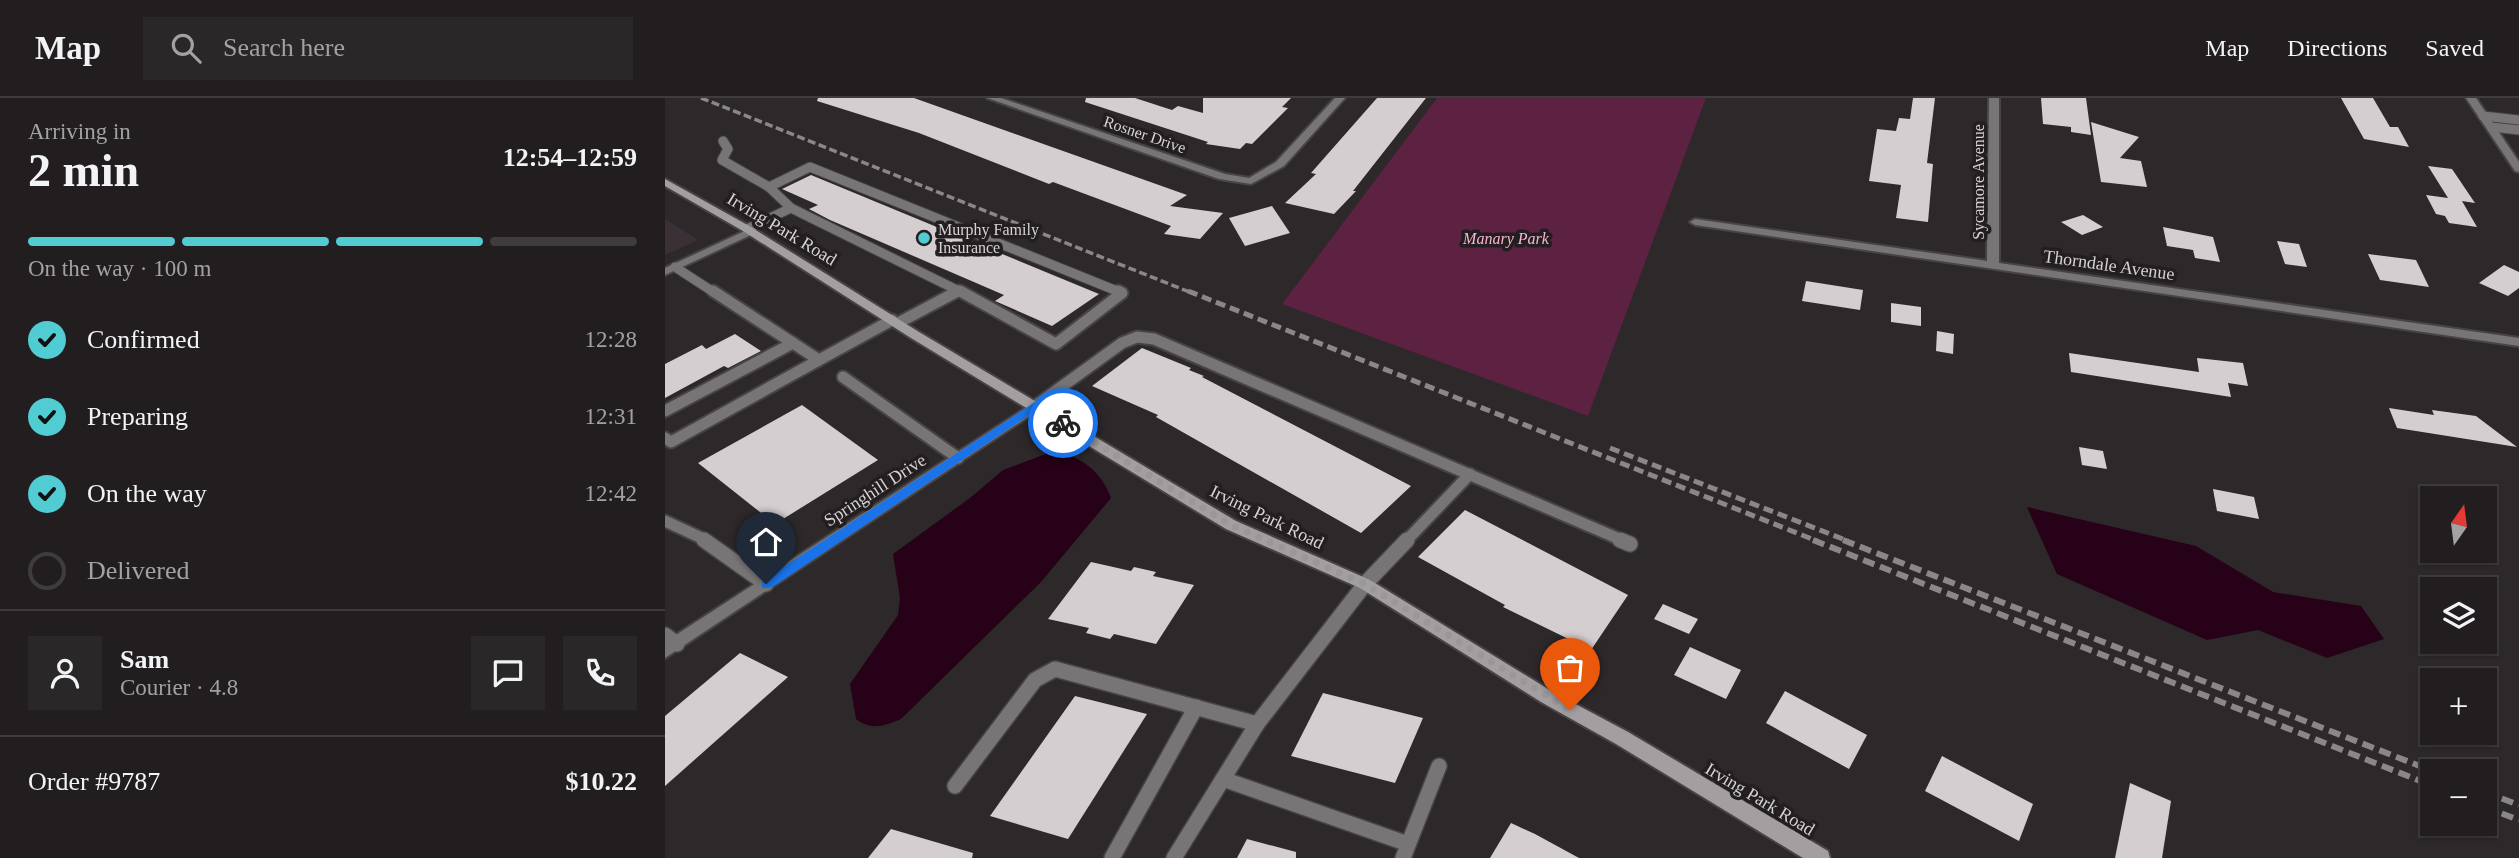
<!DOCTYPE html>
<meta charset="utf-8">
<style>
:root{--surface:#221e20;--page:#2a2729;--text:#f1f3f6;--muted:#a2a2a5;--line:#3f3c3e;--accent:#51ccd2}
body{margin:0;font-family:"Times New Roman",serif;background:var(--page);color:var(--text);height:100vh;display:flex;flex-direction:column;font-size:26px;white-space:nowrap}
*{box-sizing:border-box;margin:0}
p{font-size:23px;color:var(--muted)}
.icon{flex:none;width:38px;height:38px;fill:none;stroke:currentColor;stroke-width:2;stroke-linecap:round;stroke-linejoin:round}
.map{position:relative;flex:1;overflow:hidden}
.panel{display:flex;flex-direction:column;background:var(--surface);width:665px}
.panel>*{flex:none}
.needle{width:46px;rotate:14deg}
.buttons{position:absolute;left:1755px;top:388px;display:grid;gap:14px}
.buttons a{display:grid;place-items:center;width:77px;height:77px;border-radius:0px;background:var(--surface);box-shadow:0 2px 5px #0004,0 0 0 2px var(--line);font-size:35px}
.pin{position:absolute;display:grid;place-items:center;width:60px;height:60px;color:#fff;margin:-72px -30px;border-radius:50% 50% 50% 0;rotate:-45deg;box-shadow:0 0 7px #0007}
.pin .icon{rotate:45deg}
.courier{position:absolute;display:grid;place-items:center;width:70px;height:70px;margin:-35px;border:5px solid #1a73e8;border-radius:50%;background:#fff;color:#222;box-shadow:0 2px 9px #0007}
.summary em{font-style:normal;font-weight:700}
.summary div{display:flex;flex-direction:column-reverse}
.summary{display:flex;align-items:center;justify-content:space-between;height:119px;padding:0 28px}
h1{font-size:46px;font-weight:700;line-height:52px}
.bar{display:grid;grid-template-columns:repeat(4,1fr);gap:10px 7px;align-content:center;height:84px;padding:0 28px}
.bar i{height:9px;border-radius:5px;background:var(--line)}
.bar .active{background:var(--accent)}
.bar p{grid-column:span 4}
.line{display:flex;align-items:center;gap:18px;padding:0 28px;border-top:2px solid var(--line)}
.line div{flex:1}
.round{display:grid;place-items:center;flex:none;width:74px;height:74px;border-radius:0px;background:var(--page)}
ol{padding:0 28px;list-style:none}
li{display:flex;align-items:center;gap:21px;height:77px}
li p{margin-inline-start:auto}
li .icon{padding:7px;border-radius:50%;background:var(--accent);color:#111;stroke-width:4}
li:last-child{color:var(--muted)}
li i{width:38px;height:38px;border:4px solid var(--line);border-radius:50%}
header{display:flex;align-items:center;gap:42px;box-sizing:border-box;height:98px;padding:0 35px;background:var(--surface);border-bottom:2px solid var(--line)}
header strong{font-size:33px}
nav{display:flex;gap:38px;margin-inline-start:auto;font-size:24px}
.search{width:490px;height:63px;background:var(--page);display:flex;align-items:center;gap:18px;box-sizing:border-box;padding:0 24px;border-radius:0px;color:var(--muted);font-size:26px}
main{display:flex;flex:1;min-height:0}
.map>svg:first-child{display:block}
.built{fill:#3b3035}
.green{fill:#5d2142}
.water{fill:#270117}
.building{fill:#d4ced1}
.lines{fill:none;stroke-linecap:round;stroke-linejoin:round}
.service-far2-casing{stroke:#484345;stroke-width:11}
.service-far1-casing{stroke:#484345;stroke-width:15}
.service-casing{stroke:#484345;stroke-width:18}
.minor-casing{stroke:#484345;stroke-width:4}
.secondary-casing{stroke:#484345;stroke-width:4}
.service-far2{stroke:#777576;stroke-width:9}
.service-far1{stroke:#777576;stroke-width:11}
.service{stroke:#777576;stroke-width:15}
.minor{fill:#777576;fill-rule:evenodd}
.secondary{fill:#a39fa1;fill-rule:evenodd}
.rail-far2{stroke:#8b8788;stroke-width:3.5;stroke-dasharray:8 3.5;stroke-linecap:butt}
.rail-far1{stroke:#8b8788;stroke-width:5;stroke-dasharray:10 5;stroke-linecap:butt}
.rail{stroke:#8b8788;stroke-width:6;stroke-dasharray:12 6;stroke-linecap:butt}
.route{fill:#1a73e8}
.done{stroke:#9b9798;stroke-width:7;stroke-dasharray:0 12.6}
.poi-dot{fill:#51ccd2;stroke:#231e20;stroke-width:2.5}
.labels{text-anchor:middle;stroke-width:7;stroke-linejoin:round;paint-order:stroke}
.far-street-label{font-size:16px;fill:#d6d3d4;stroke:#231e20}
.far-poi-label{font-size:16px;fill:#d6d3d4;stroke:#231e20;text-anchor:start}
.far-park-label{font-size:16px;font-style:italic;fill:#fab4d5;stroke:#231e20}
.street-label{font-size:18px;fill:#d6d3d4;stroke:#231e20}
</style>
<header>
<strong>Map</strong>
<div class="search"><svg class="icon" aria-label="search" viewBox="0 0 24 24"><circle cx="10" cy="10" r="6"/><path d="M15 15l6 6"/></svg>Search here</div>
<nav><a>Map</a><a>Directions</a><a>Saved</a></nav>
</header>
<main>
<section class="panel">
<div class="summary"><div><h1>2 min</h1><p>Arriving in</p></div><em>12:54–12:59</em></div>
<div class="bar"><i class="active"></i><i class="active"></i><i class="active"></i><i></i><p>On the way · 100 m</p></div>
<ol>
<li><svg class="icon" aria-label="check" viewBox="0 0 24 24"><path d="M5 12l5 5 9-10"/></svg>Confirmed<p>12:28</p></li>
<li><svg class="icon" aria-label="check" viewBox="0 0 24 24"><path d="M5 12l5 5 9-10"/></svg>Preparing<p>12:31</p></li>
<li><svg class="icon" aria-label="check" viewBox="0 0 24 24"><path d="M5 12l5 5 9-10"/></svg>On the way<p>12:42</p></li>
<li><i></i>Delivered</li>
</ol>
<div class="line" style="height:126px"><a class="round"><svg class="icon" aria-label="person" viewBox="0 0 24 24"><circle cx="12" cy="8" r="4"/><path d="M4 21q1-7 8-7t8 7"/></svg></a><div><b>Sam</b><p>Courier · 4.8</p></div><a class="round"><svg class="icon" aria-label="chat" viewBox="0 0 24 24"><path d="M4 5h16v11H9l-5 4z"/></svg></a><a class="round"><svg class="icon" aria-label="phone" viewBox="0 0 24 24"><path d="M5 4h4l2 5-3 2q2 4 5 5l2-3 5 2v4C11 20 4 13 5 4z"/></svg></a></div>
<div class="line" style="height:91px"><div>Order #9787</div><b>$10.22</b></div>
</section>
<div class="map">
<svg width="1854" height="760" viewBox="0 0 1854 760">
<rect width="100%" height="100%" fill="#2d282a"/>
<polygon class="built" points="0,121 33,142 0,157"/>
<polygon class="green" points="772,0 1041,0 923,318 617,206"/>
<g class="water">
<path d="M386 354C414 355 437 374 446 400L376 484 236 621C220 628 206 633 191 621L185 586 233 517 235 500 228 456 305 400 338 372Z"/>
<polygon points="1362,409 1531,448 1608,494 1696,508 1719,541 1662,560 1593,532 1542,542 1392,476"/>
</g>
<g class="building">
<polygon points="153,0 249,0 522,97 505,108 558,115 535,141 499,136 506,128 388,84 384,86 254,35 152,3"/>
<polygon points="421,0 470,0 507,12 513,8 538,15 538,0 626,0 617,9 623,10 587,46 581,45 575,51 541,46 543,44 420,4"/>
<polygon points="712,0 761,0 688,93 691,93 669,116 620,105 651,76 646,75"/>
<polygon points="1248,0 1270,0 1262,65 1268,66 1263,124 1231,120 1236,87 1204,83 1212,31 1231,33 1234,20 1245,21"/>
<polygon points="1376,0 1421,0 1426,37 1406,34 1406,29 1378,26"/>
<polygon points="1676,0 1708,0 1725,29 1733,29 1744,49 1699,41"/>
<polygon points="1426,24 1474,39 1455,60 1476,63 1482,89 1436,84"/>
<polygon points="1763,68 1787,71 1810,105 1797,103 1812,129 1784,125 1780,118 1771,116 1761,97 1783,100"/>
<polygon points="146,77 434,196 387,228 330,203 339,197 165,122 144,111 153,107 117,91"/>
<polygon points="607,108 625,135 580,148 564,120"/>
<polygon points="1418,117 1438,129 1417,137 1396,124"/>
<polygon points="1498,129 1548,139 1555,164 1530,160 1528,152 1502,148"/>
<polygon points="1612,143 1634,146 1642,169 1620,166"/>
<polygon points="1703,156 1751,162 1764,189 1715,182"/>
<polygon points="1839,167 1854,174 1854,190 1843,198 1814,185"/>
<polygon points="1141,183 1198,192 1195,212 1137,203"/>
<polygon points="1226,205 1256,209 1256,228 1226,224"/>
<polygon points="1272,233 1289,236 1288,256 1271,253"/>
<polygon points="70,236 96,253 63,270 59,268 0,300 0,266 37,247 41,251"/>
<polygon points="477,250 526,270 524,272 539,278 537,279 746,388 696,435 491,319 493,317 427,288"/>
<polygon points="1404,255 1534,274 1532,260 1578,265 1583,288 1563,285 1566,299 1406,274"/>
<polygon points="137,307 213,362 110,426 33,365"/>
<polygon points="1724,310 1769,317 1767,312 1811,318 1852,349 1732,330"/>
<polygon points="1414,349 1438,353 1442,371 1417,367"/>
<polygon points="1548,391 1589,399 1594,421 1552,413"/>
<polygon points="800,412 963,497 926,552 838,509 840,507 753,459"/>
<polygon points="426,464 466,473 469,469 491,474 488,478 529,487 491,546 449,536 445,541 421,535 424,530 383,521"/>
<polygon points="998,506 1033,521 1024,536 989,521"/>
<polygon points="1025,549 1076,572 1061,601 1009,577"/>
<polygon points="75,555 123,579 0,688 0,618"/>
<polygon points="1120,593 1202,637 1184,671 1101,625"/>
<polygon points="658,595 758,620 730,685 626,658"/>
<polygon points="410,598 482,616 403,741 325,718"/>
<polygon points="1277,658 1368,706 1354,743 1260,693"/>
<polygon points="1465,685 1506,703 1497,760 1450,760"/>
<polygon points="846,725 870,736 914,760 825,760"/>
<polygon points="226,731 308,755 307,760 203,760"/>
<polygon points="582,741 631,754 631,760 572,760"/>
</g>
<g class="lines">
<g class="service-far2-casing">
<g id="service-far2">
<polyline points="1818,18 1854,22"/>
<polyline points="1826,29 1854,32"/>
<polyline points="58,43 63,51 57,62 104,89 126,110 82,131"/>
<polyline points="104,89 145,69 457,195"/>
<polyline points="126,110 298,195"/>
<polyline points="10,169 50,195"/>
<polyline points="290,195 294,193"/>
</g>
</g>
<g class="service-far1-casing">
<g id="service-far1">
<polyline points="295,193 391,246 457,195 453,193"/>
<polyline points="233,225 293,193"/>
<polyline points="154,262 227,222"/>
<polyline points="178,279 293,360"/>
<polyline points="370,308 457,245 472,239 489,241 959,443"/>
<polyline points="0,313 128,245"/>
<polyline points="0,340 6,344 154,262 48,193"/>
<polyline points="0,423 43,443"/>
<polyline points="741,443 805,376"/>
</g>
</g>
<g class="service-casing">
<g id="service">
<polyline points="39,442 101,486"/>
<polyline points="955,442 965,446"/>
<polyline points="0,537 12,546"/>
<polyline points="558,681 743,746"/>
<polyline points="290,688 370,582 390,571 592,626"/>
<polyline points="447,760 531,609"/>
<polyline points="509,760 592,626 700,486 742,442"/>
<polyline points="738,760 774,668"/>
</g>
</g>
<g class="minor-casing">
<g id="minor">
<polygon points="322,0 336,0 560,76 584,80 611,64 670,0 680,0 619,68 586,86 554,81"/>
<polygon points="1324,0 1334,0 1334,165 1854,240 1854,248 1030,127 1025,124 1030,121 1322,163"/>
<polygon points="1801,0 1811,0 1854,64 1854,74 1850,73"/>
<polygon points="86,130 90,131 90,135 0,177 0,170"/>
<polygon points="370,304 375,305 377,308 375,311 0,560 0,544"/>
</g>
</g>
<g class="secondary-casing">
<polygon id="secondary" points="0,81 86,129 254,234 571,423 705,482 888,594 963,634 1163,753 1165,760 1138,760 951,646 876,604 695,490 561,431 246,240 78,133 0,88"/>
</g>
<use href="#service-far2" class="service-far2"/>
<use href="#service-far1" class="service-far1"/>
<use href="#service" class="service"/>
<use href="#minor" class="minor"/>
<use href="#secondary" class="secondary"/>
<polyline class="rail-far2" points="36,0 527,195"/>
<g class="rail-far1">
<polyline points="523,193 1152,443"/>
<polyline points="945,350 1183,443"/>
</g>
<g class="rail">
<polyline points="1148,442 1768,688"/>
<polyline points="1178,442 1770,674"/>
<polyline points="1820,694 1854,707"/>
<polyline points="1820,709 1854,722"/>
</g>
</g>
<polygon class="route" points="370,304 402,322 402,327 394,327 370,313 106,490 97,490 97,483"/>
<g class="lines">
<polyline class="done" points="398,325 566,427 700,486 905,612"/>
</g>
<circle class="poi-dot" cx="259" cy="140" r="7"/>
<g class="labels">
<g class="far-street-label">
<text transform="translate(480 36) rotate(19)" y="6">Rosner Drive</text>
<text transform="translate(1313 84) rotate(-90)" y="6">Sycamore Avenue</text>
</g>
<g class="far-poi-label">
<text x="273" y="137">Murphy Family<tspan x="273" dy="18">Insurance</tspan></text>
</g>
<g class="far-park-label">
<text x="841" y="146">Manary Park</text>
</g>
<g class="street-label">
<text transform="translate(117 131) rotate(31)" y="6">Irving Park Road</text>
<text transform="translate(1444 167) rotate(8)" y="6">Thorndale Avenue</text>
<text transform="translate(210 392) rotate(-33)" y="6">Springhill Drive</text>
<text transform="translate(602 419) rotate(26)" y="6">Irving Park Road</text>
<text transform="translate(1095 701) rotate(31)" y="6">Irving Park Road</text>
</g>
</g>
</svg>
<div class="buttons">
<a><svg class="needle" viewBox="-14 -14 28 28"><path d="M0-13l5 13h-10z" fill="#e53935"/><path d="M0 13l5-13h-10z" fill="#a2a2a5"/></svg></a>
<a><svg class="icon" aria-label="layers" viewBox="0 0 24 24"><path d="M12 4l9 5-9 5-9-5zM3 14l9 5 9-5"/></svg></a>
<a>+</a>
<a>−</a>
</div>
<div class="pin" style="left:905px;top:612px;background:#ea580c"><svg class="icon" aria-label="bag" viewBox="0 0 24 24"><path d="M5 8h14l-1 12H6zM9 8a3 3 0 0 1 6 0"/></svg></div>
<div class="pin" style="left:101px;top:486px;background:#1f2937"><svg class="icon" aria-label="home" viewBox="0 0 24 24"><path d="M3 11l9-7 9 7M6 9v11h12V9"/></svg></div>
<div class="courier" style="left:398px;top:325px"><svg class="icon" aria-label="bike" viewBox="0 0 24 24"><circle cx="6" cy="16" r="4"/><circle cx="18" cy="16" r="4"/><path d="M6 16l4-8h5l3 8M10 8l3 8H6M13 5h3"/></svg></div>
</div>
</main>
